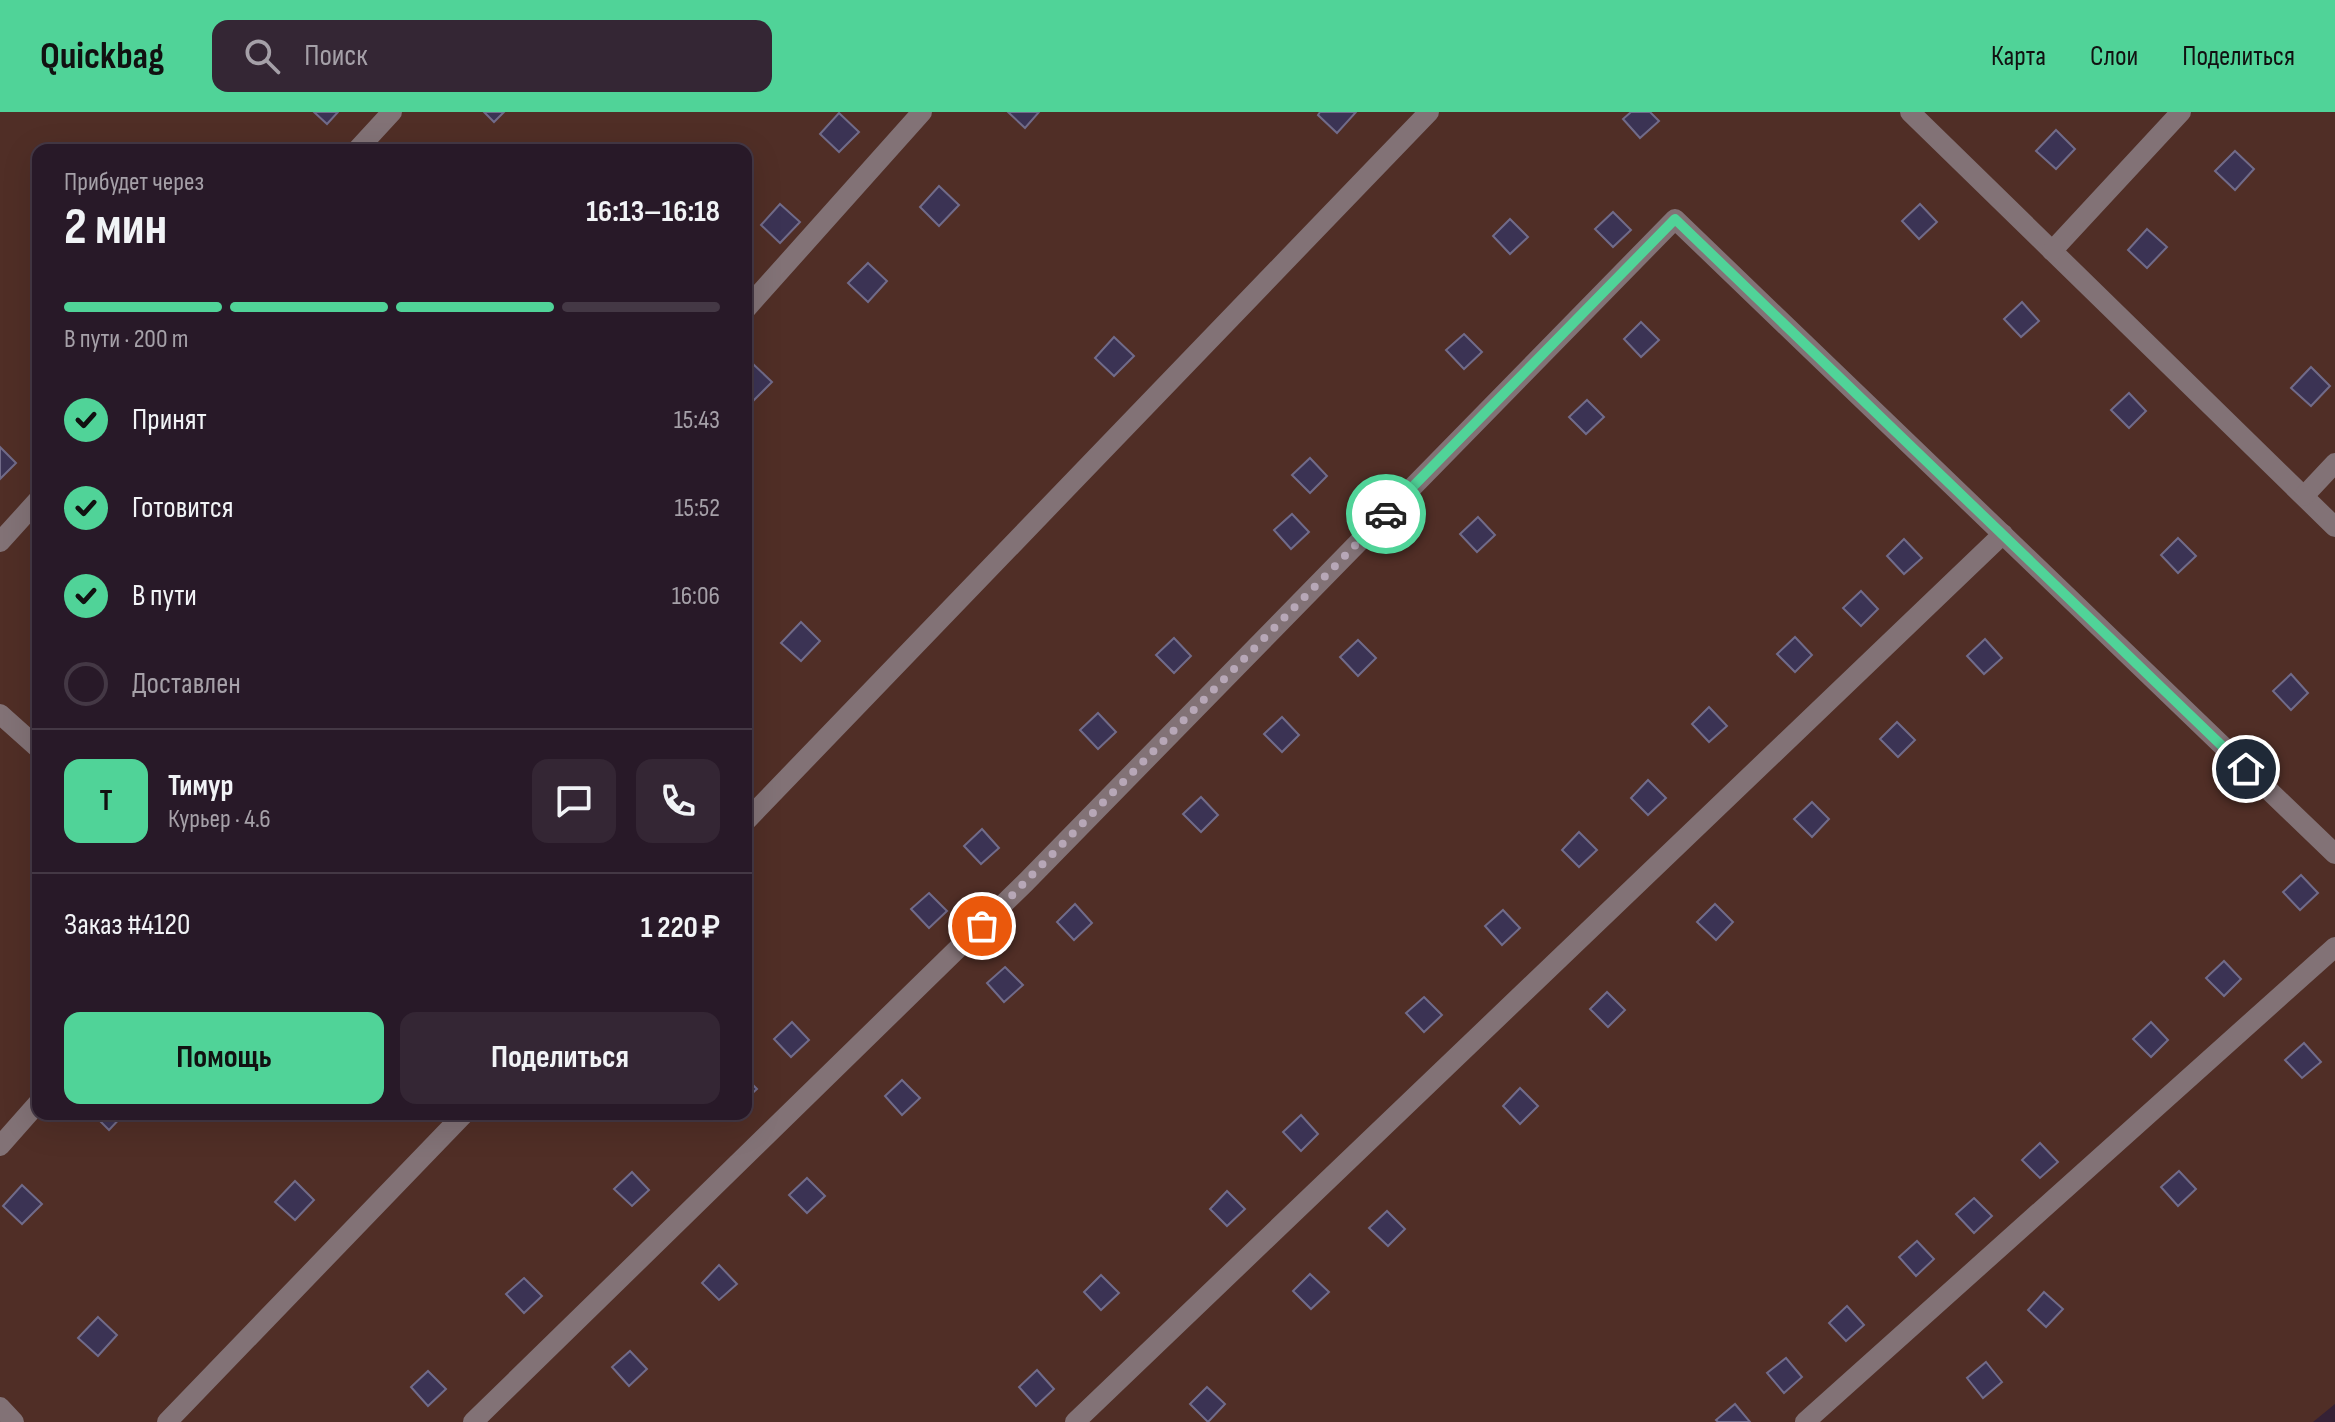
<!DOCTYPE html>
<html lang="ru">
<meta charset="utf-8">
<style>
:root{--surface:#281928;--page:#342634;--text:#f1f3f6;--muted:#a5a0a8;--line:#443845;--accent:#50d398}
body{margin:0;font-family:"Sofia Sans Condensed",sans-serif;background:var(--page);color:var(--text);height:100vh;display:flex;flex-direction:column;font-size:30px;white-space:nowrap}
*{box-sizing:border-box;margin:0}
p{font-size:26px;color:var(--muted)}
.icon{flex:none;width:44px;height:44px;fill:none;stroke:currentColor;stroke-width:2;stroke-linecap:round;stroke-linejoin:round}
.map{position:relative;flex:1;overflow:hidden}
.drawer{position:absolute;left:32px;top:32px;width:720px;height:976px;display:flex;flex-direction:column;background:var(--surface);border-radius:16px;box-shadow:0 8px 32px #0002,0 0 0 2px var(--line)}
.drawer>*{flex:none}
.pin{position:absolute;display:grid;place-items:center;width:68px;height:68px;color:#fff;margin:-34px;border:4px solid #fff;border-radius:50%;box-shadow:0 2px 8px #0007}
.courier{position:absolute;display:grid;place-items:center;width:80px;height:80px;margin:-40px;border:6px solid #50d398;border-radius:50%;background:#fff;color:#222;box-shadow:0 2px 10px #0007}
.overview em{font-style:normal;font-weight:700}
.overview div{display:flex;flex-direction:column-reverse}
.overview{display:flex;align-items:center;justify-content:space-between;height:136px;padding:0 32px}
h1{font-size:52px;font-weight:700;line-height:60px}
.bar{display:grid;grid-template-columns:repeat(4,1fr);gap:12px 8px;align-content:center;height:96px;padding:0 32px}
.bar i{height:10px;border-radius:6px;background:var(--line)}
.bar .selected{background:var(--accent)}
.bar p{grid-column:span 4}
.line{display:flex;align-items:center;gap:20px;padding:0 32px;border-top:2px solid var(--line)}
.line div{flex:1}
.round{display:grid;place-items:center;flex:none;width:84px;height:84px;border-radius:16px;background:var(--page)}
ol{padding:0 32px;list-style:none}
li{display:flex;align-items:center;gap:24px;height:88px}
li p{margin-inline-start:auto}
li .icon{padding:8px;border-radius:50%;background:var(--accent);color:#111;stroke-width:4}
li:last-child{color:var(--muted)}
li i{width:44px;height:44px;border:4px solid var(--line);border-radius:50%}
.action{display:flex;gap:16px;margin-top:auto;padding:16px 32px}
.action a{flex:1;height:92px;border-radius:16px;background:var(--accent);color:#111;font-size:32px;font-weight:700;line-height:92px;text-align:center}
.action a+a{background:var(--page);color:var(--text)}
header{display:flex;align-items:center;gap:48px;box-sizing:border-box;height:112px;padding:0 40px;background:var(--accent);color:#111}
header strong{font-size:38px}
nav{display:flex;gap:44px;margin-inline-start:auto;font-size:28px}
.search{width:560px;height:72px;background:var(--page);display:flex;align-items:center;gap:20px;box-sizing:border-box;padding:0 28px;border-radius:16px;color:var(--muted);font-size:30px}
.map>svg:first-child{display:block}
.green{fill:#502e26;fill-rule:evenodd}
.building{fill:#3b3354;stroke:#716b89;stroke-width:2}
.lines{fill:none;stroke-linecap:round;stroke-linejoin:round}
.minor{stroke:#827276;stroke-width:20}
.done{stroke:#b7a7b7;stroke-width:8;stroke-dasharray:0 14.4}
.route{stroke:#50d398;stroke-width:10}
</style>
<header>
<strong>Quickbag</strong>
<div class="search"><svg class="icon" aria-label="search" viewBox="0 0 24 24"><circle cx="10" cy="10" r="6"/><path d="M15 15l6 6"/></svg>Поиск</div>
<nav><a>Карта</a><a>Слои</a><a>Поделиться</a></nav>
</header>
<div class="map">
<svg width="2335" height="1310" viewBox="0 0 2335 1310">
<rect width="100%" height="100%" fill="#352135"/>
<path class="green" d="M0 0H2335V1292L2313 1310H0ZM38 38H746V1002H38Z"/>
<g class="building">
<polygon points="314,0 338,0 327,12"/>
<polygon points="484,0 504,0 494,10"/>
<polygon points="1008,0 1039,0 1025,16"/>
<polygon points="1320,0 1356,0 1337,21 1318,3"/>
<polygon points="1631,0 1650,0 1659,9 1640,26 1623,7"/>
<polygon points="839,1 859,20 839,40 820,22"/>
<polygon points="2056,18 2075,37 2056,57 2036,39"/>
<polygon points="2235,39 2254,57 2235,78 2215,59"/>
<polygon points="939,74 959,93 939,114 920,95"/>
<polygon points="780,92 800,110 780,131 761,113"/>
<polygon points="1920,92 1937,110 1919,127 1902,109"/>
<polygon points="1613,100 1631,118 1613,135 1595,117"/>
<polygon points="1510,107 1528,125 1510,142 1493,124"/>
<polygon points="2147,117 2167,135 2147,156 2128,138"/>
<polygon points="868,151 887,169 868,190 848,171"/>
<polygon points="2022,190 2039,209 2021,225 2004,207"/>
<polygon points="1641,210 1659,228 1641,245 1624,227"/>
<polygon points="1464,222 1482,240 1464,257 1446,238"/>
<polygon points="1114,225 1134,244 1114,264 1095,246"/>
<polygon points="752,251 772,270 752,290 746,284 746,258"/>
<polygon points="2311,255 2330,274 2311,294 2291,276"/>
<polygon points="2129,281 2146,299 2129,316 2111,298"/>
<polygon points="1587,288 1604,305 1586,322 1569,305"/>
<polygon points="0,335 16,351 0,367"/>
<polygon points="1310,346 1327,364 1310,381 1292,363"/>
<polygon points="1292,402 1309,420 1291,437 1274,418"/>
<polygon points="1478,405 1495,423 1477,440 1460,422"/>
<polygon points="2178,426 2196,444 2178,461 2161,443"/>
<polygon points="1904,427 1922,446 1904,462 1887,444"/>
<polygon points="1861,479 1878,497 1861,514 1843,496"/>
<polygon points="801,510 820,529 801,549 781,531"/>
<polygon points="1795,525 1812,543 1795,560 1777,542"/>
<polygon points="1174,526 1191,544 1174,561 1156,543"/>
<polygon points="1985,527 2002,546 1984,562 1967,544"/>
<polygon points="1358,528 1376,546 1358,564 1340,545"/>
<polygon points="2291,562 2308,581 2291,598 2273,579"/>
<polygon points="1709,595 1727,614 1709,630 1692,612"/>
<polygon points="1098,601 1116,620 1098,637 1080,618"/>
<polygon points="1282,605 1299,623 1282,640 1264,622"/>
<polygon points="1897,610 1915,628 1898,645 1880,627"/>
<polygon points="1648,668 1666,686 1648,703 1631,686"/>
<polygon points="1201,685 1218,703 1201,720 1183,702"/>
<polygon points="1812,690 1829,707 1812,725 1794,707"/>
<polygon points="982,717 999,736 981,752 964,734"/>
<polygon points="1579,720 1597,738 1579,755 1562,738"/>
<polygon points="2301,763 2318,781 2300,798 2283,780"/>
<polygon points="929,781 947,799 929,816 911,797"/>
<polygon points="1075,792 1092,811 1074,828 1057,810"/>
<polygon points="1715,792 1733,810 1716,828 1697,810"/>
<polygon points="1503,798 1520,816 1502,833 1485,814"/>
<polygon points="2224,849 2241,867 2224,884 2206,866"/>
<polygon points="1005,855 1023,873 1004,890 987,871"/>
<polygon points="1607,880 1625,898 1608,915 1590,897"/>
<polygon points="1424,885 1442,903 1424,920 1406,901"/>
<polygon points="792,910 809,928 791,945 774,927"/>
<polygon points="2151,910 2168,928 2151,945 2133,927"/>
<polygon points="2304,931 2321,950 2302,966 2285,948"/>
<polygon points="746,966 757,977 746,987"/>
<polygon points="902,968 920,986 902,1003 885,984"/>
<polygon points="1520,976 1538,994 1520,1012 1503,994"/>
<polygon points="93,1002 124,1002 109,1018"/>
<polygon points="1301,1003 1318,1022 1301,1039 1283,1020"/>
<polygon points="2040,1031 2058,1050 2040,1066 2022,1048"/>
<polygon points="2179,1059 2196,1077 2178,1094 2161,1075"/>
<polygon points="632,1060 649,1078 632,1094 614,1077"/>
<polygon points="807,1066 825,1084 807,1101 789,1083"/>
<polygon points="295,1069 314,1088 295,1108 275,1090"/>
<polygon points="22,1073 42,1092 22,1112 3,1094"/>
<polygon points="1227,1079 1245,1097 1227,1114 1210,1097"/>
<polygon points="1974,1086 1992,1104 1974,1121 1956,1102"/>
<polygon points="1387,1099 1405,1117 1388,1134 1369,1116"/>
<polygon points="1917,1129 1934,1147 1916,1164 1899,1145"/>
<polygon points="719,1153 737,1172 719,1188 702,1171"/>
<polygon points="1310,1162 1329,1180 1311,1197 1293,1179"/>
<polygon points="1101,1163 1119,1181 1101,1198 1084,1180"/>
<polygon points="524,1166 542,1184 524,1201 506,1182"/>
<polygon points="2044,1180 2063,1197 2046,1215 2028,1198"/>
<polygon points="1847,1194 1864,1213 1846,1229 1829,1211"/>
<polygon points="98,1205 117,1223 98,1244 78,1226"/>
<polygon points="630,1239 647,1257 629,1274 612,1255"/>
<polygon points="1786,1246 1802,1265 1784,1281 1767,1261"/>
<polygon points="1986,1250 2002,1270 1983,1286 1967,1266"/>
<polygon points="1037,1258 1054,1277 1036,1294 1019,1275"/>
<polygon points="428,1259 446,1277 428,1294 411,1275"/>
<polygon points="1207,1275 1225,1292 1208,1310 1190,1292"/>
<polygon points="1735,1292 1750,1310 1718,1310 1716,1308"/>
</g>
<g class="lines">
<g class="minor">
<polyline points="1910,0 2335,415"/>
<polyline points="357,38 392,0"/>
<polyline points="2052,139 2181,0"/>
<polyline points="746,197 922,0"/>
<polyline points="2304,384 2335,351"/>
<polyline points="0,430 38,388"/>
<polyline points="0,602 38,636"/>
<polyline points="746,709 1429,0"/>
<polyline points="0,1034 38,991"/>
<polyline points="0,1295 14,1310"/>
<polyline points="167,1310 464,1002"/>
<polyline points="473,1310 1026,770 1675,107 2335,742"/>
<polyline points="1075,1310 2003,422"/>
<polyline points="1805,1310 2335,835"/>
</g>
</g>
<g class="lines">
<polyline class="done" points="982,814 1386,402"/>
<polyline class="route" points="1386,402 1675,107 2246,657"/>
</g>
</svg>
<div class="pin" style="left:982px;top:814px;background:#ea580c"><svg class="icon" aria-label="bag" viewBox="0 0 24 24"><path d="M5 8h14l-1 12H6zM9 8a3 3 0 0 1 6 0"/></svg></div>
<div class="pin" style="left:2246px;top:657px;background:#1f2937"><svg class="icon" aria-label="home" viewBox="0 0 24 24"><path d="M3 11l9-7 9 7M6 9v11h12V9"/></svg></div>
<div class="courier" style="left:1386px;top:402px"><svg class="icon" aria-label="car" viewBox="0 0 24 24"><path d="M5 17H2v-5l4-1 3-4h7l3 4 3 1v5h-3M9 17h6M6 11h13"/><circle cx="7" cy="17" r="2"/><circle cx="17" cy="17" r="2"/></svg></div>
<section class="drawer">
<div class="overview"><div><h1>2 мин</h1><p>Прибудет через</p></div><em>16:13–16:18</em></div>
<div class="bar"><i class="selected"></i><i class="selected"></i><i class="selected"></i><i></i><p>В пути · 200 m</p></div>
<ol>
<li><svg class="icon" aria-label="check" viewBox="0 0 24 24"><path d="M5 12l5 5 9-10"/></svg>Принят<p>15:43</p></li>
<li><svg class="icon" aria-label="check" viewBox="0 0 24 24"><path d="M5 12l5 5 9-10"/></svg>Готовится<p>15:52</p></li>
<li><svg class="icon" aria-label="check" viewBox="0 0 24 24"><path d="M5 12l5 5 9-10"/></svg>В пути<p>16:06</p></li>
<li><i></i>Доставлен</li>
</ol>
<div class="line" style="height:144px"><b class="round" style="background:var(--accent);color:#111">Т</b><div><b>Тимур</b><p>Курьер · 4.6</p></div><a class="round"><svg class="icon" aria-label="chat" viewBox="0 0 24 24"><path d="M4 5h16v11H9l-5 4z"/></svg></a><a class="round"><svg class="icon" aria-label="phone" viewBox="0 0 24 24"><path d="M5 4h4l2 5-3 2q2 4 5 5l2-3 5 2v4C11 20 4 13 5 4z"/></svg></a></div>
<div class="line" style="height:104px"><div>Заказ #4120</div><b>1 220 ₽</b></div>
<div class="action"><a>Помощь</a><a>Поделиться</a></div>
</section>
</div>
